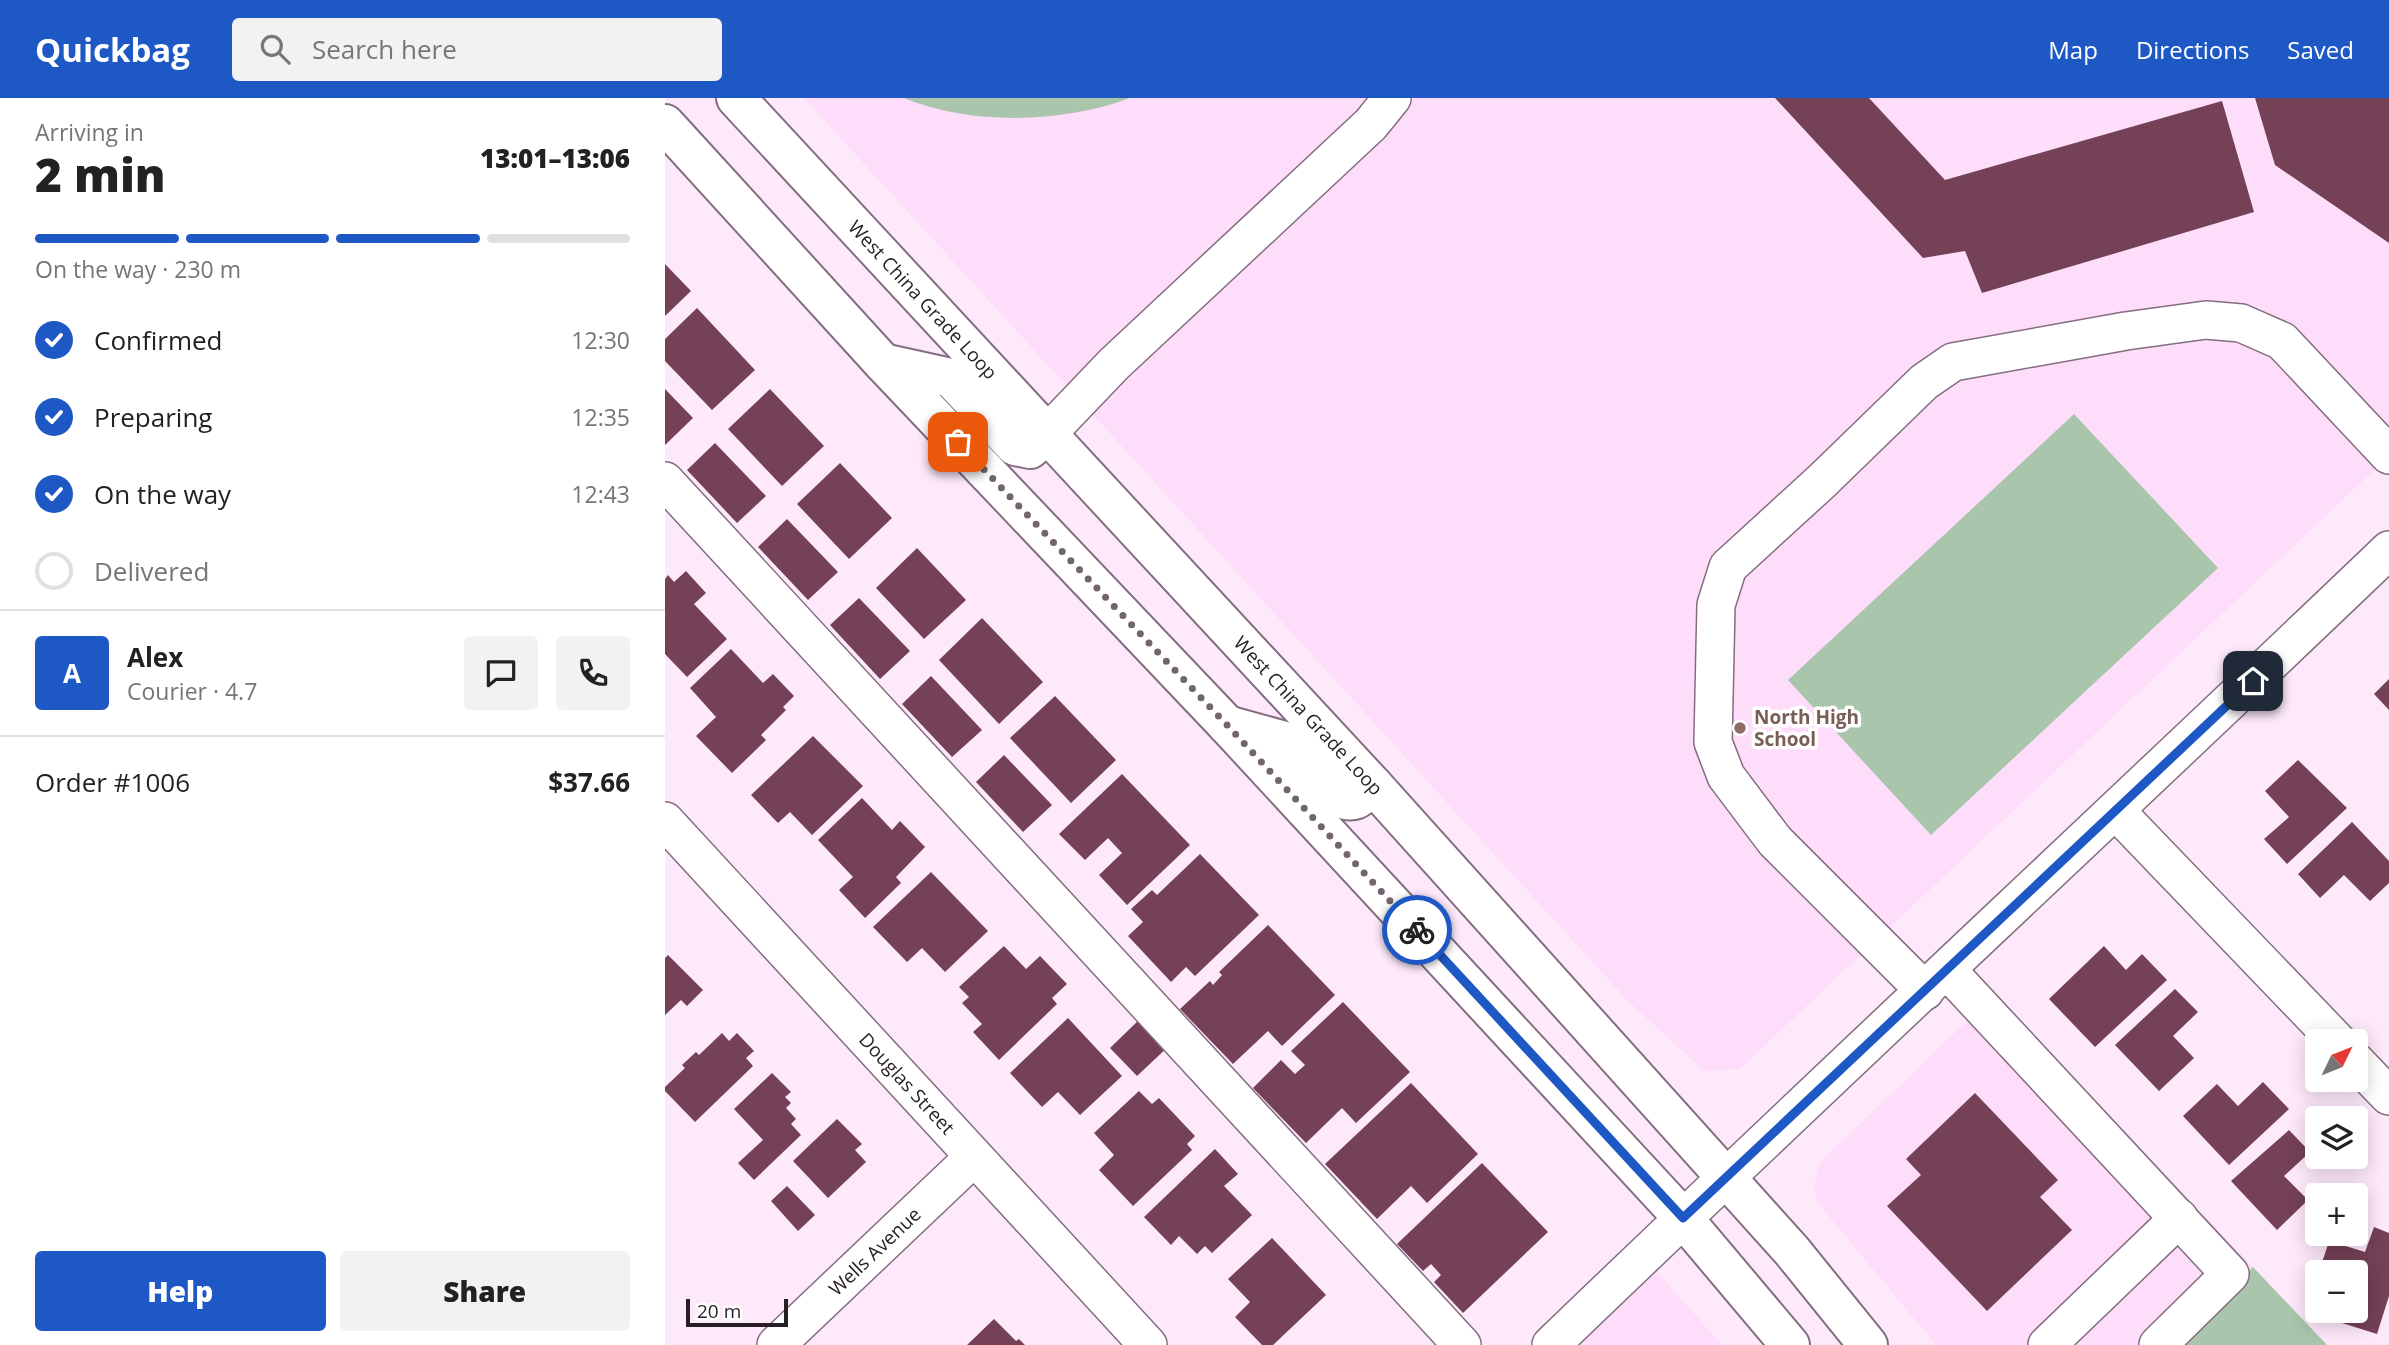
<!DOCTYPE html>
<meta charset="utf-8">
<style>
:root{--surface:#fff;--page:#f2f2f2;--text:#222;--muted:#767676;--line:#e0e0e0;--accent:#1d58c5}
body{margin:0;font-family:"Open Sans",sans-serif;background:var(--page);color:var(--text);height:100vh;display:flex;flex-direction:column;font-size:26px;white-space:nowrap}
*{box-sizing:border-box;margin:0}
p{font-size:23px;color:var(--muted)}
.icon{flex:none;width:38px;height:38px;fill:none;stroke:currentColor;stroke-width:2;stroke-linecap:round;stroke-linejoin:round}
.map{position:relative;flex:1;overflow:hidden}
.side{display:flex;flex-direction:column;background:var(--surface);width:665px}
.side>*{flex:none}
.needle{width:46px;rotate:47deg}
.tools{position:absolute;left:1640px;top:931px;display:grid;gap:14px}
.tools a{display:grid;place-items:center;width:63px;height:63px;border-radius:7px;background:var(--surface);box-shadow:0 4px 18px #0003;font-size:35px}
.scale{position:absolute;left:21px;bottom:18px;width:102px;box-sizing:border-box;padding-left:7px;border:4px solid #271e26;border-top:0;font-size:19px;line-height:24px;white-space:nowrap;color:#271e26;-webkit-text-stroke:5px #fff;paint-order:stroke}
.pin{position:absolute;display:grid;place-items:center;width:60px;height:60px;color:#fff;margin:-30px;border-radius:14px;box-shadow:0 4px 10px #0006}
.courier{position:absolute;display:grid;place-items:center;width:70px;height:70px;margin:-35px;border:5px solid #1d58c5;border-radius:50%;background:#fff;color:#222;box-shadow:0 2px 9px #0007}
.headline em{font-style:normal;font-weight:800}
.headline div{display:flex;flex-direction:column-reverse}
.headline{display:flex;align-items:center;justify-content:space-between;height:119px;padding:0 35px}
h1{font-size:46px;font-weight:800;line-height:52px}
.bar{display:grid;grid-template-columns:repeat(4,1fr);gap:10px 7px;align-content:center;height:84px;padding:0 35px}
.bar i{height:9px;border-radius:5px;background:var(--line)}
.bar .selected{background:var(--accent)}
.bar p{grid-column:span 4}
.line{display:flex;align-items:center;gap:18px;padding:0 35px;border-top:2px solid var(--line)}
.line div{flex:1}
.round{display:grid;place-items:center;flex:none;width:74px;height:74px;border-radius:7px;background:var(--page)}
ol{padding:0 35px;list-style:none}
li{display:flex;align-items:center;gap:21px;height:77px}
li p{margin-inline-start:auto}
li .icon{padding:7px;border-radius:50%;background:var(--accent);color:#fff;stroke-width:4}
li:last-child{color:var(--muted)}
li i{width:38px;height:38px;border:4px solid var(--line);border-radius:50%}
.primary-button{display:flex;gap:14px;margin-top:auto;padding:14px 35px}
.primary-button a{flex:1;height:80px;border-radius:7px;background:var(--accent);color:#fff;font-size:28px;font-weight:800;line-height:80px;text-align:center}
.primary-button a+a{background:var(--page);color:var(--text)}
header{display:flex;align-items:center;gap:42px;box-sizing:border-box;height:98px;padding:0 35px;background:var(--accent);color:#fff}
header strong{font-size:33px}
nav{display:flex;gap:38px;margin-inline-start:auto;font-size:24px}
.search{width:490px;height:63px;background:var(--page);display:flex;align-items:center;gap:18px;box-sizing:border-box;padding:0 24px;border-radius:7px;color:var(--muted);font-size:26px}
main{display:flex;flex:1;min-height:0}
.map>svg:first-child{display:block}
.built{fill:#fdddf9}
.green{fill:#a9c6ad}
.building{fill:#744156}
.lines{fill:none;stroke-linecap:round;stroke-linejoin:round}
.minor-casing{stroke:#846d81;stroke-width:40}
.major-casing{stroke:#846d81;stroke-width:42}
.minor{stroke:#fff;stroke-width:37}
.major{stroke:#fff;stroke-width:38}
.done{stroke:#726571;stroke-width:7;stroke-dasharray:0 12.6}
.route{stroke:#1d58c5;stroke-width:9}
.education-dot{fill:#8d6e63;stroke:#fff;stroke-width:2.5}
.labels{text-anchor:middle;stroke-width:7;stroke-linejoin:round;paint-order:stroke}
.street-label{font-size:19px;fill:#271e26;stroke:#fff}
.education-label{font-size:19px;font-weight:bold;fill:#785e54;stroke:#fff;text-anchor:start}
</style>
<header>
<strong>Quickbag</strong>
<div class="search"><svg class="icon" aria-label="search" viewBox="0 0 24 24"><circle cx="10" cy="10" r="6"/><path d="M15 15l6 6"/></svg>Search here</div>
<nav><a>Map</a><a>Directions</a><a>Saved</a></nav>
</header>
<main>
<section class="side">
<div class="headline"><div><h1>2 min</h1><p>Arriving in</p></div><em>13:01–13:06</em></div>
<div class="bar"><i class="selected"></i><i class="selected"></i><i class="selected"></i><i></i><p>On the way · 230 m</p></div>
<ol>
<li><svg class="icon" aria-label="check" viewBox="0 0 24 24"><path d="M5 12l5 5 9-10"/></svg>Confirmed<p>12:30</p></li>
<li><svg class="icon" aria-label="check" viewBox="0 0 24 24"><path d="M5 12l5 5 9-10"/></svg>Preparing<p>12:35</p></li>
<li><svg class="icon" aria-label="check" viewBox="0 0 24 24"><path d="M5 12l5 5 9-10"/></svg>On the way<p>12:43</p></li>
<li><i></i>Delivered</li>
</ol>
<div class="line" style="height:126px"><b class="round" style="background:var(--accent);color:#fff">A</b><div><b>Alex</b><p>Courier · 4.7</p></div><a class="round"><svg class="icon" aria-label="chat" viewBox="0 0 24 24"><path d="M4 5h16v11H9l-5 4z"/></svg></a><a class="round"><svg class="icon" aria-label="phone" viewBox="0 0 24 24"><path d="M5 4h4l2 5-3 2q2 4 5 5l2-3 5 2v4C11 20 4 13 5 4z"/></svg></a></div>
<div class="line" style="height:91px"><div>Order #1006</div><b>$37.66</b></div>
<div class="primary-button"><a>Help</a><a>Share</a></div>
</section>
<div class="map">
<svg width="1724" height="1247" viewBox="0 0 1724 1247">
<rect width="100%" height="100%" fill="#fee9fb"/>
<g class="built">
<polygon points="139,0 1724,0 1724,358 1075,971 1039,973 962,902"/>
<polygon points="1330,896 1588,1169 1506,1247 1271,1247 1152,1104 1149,1089 1154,1065"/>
<polygon points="987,1168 1057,1247 907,1247"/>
</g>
<g class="green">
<path d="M239 0H465C399 25 306 28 239 0Z"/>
<polygon points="1409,316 1553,470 1266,737 1123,582"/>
<polygon points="1588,1169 1662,1247 1506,1247"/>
</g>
<g class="building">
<polygon points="1110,0 1204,0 1280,82 1557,3 1589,114 1317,195 1300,153 1258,160"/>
<polygon points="1590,0 1724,0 1724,145 1610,67"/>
<polygon points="0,166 26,193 0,218"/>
<polygon points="32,210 90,272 47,312 0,263 0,241"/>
<polygon points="0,291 28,320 0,347"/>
<polygon points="105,291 159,348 117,388 63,331"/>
<polygon points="50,345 101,398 72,425 22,372"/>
<polygon points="175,365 227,420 184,461 132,406"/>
<polygon points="122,421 173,474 143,502 93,449"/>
<polygon points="252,450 301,502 259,541 211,490"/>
<polygon points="21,473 41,495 29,506 62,541 22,579 0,556 0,481 3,477 9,484"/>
<polygon points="194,500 245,553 215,581 165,527"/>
<polygon points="317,520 378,584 334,626 274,562"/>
<polygon points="66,551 98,585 108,576 129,598 118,609 121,612 96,637 101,642 67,675 31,638 51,619 25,590"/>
<polygon points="266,578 317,632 287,659 237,606"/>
<polygon points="1724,581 1724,612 1709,596"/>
<polygon points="390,598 451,662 406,705 345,640"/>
<polygon points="148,638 198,688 147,737 125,714 113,725 86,697"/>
<polygon points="339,657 387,707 358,734 311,684"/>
<polygon points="1633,662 1682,710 1622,766 1599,741 1624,719 1600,693"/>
<polygon points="457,676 525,747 462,807 434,777 457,755 443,740 420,762 394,736"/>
<polygon points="197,700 227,732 235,723 260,749 231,779 236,785 200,820 174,792 188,779 153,742"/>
<polygon points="1687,724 1724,763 1724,785 1705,803 1679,777 1655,800 1633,776"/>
<polygon points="535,756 594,817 530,878 521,869 506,884 463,838 478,824 466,811 487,792 492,797"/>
<polygon points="266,774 323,833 280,874 257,850 242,864 208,829"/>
<polygon points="603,827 670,897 617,948 603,933 568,966 515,911 545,883 548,887 557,877 554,874"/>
<polygon points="339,848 361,871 375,858 402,886 387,900 392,906 334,962 308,934 317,926 297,905 304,899 294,889"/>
<polygon points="1439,848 1461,872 1477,856 1502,882 1430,949 1384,901"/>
<polygon points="3,857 38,892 22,908 16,902 0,917 0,860"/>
<polygon points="1510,891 1533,914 1508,938 1529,960 1494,993 1450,947"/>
<polygon points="678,904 745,974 691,1025 677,1010 641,1045 588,990 616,962 630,976 640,967 626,953"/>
<polygon points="478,918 505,947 472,978 445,950"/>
<polygon points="403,920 457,978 415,1017 393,994 377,1009 345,975"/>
<polygon points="57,935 64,943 72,935 89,953 81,960 88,968 30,1024 0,993 0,989 20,970 17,967 31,954 34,957"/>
<polygon points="107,975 126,994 120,999 126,1005 121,1010 131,1021 126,1026 136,1037 89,1082 73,1065 98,1042 69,1011"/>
<polygon points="1598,984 1624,1011 1564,1067 1518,1018 1552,986 1573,1008"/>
<polygon points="746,985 813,1056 762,1105 746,1088 712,1121 660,1066"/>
<polygon points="474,993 487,1006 494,1000 530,1038 522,1046 527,1052 468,1108 434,1072 449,1057 429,1035"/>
<polygon points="1310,995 1393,1082 1375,1099 1407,1132 1322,1213 1222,1108 1256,1077 1241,1061"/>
<polygon points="172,1021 197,1046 190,1052 201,1064 163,1100 128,1063"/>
<polygon points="1624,1032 1645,1054 1619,1078 1643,1102 1612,1132 1566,1083"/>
<polygon points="550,1051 573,1076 559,1088 587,1117 547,1155 540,1148 532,1156 514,1138 506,1147 479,1119"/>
<polygon points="817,1065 883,1134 798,1215 769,1184 776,1177 766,1166 758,1173 732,1146"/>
<polygon points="122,1088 150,1117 133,1133 106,1103"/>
<polygon points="1709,1129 1724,1135 1724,1198 1712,1236 1642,1214 1651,1183 1652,1213 1690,1213 1690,1174 1654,1174 1664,1143 1700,1154"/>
<polygon points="607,1140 661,1197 608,1247 597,1247 570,1219 585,1204 563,1181"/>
<polygon points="329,1221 351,1243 354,1241 360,1247 302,1247"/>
</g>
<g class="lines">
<g class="minor-casing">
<g id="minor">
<polyline points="383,335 449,266 706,26 727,0"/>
<polyline points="0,383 797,1247"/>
<polyline points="1451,713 1672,943"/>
<path id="s1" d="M0 723 483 1247"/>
<polyline points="1282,872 1565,1176 1493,1247"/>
<polyline points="1260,893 1110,743 1061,678 1048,644 1051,507 1063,469 1157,383 1259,284 1288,264 1461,233 1541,222 1576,225 1617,243 1724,357"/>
<polyline points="1690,963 1724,998"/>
<path id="s2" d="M111 1247 309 1059"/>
<path d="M886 1247C1163 980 1446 718 1724 452"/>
<polyline points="1382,1247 1514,1120"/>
</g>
</g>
<g class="major-casing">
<g id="major">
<path id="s3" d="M71 0 708 687 1127 1153 1203 1247"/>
<polyline points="0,26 218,265 562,627 1018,1120 1125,1247"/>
<polyline points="218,265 286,280 350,348 365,351 383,335"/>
<path d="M562 627 620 643 673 700C692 707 695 699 708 687"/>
</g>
</g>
<use href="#minor" class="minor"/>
<use href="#major" class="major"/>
</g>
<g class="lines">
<polyline class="done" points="293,344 562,627 752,832"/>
<polyline class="route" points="752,832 1018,1120 1588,583"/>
</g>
<circle class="education-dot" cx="1075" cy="630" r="7"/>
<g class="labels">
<g class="street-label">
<text dy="7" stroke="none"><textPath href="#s3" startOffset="275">West China Grade Loop</textPath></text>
<text dy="7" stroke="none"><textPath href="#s3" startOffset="842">West China Grade Loop</textPath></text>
<text dy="7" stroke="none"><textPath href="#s1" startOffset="357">Douglas Street</textPath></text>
<text dy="7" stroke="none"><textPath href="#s2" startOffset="136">Wells Avenue</textPath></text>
</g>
<g class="education-label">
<text x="1089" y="626">North High<tspan x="1089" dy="22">School</tspan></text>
</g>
</g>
</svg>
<div class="tools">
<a><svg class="needle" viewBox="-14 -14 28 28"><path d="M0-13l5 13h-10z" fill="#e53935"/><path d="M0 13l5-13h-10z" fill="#767676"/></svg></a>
<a><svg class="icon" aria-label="layers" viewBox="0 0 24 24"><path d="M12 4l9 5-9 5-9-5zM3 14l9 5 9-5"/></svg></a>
<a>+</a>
<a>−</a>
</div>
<div class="scale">20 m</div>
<div class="pin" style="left:293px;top:344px;background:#ea580c"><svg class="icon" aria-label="bag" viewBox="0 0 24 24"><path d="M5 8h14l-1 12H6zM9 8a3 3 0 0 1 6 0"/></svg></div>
<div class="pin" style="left:1588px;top:583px;background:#1f2937"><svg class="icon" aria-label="home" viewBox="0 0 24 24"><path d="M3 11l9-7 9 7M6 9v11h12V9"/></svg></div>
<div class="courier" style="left:752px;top:832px"><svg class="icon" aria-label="bike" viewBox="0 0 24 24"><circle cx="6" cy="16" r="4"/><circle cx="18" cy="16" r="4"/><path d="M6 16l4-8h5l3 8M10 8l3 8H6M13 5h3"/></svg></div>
</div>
</main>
